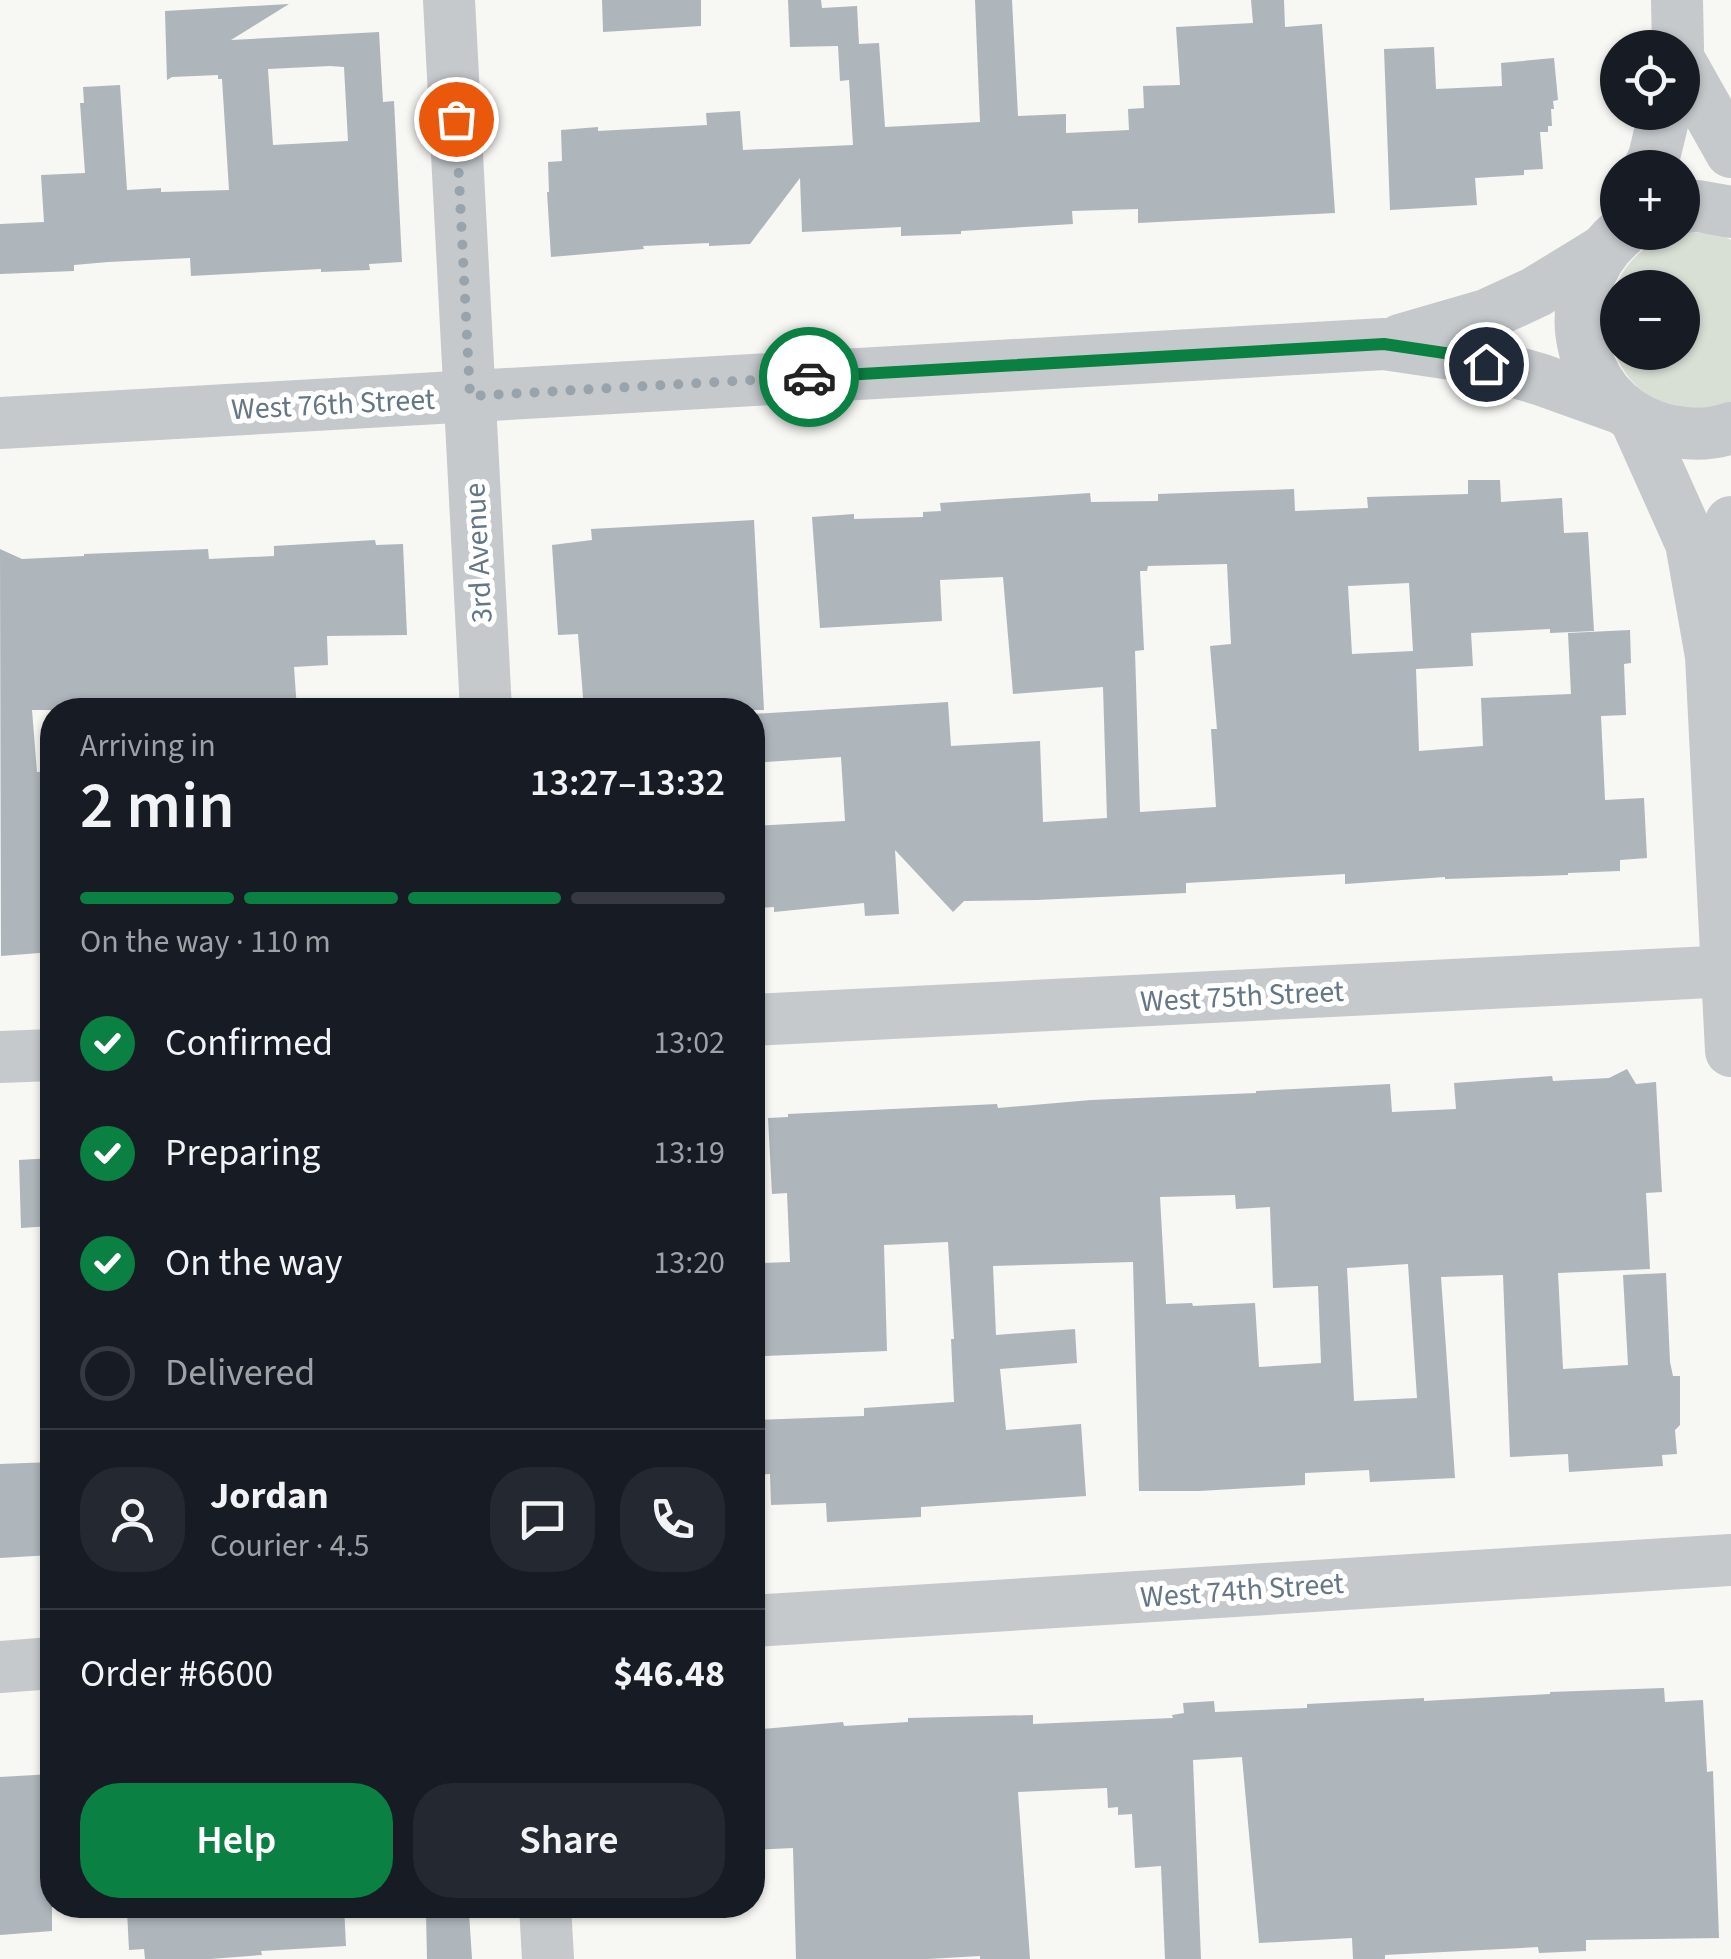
<!DOCTYPE html>
<meta charset="utf-8">
<style>
:root{--surface:#171b24;--page:#242831;--text:#f1f3f6;--muted:#9ea1a6;--line:#363941;--accent:#0b8043}
body{margin:0;font-family:"Source Sans 3",sans-serif;background:var(--page);color:var(--text);height:100vh;display:flex;flex-direction:column;font-size:38px;white-space:nowrap}
*{box-sizing:border-box;margin:0}
p{font-size:32px;color:var(--muted)}
.icon{flex:none;width:55px;height:55px;fill:none;stroke:currentColor;stroke-width:2;stroke-linecap:round;stroke-linejoin:round}
.map{position:relative;flex:1;overflow:hidden}
.side{position:absolute;left:40px;top:698px;width:725px;height:1220px;display:flex;flex-direction:column;background:var(--surface);border-radius:40px;box-shadow:0 2px 8px #0004}
.side>*{flex:none}
.controls{position:absolute;left:1600px;top:30px;display:grid;gap:20px}
.controls a{display:grid;place-items:center;width:100px;height:100px;border-radius:50%;background:var(--surface);box-shadow:0 2px 8px #0004;font-size:50px}
.pin{position:absolute;display:grid;place-items:center;width:85px;height:85px;color:#fff;margin:-42px;border:5px solid #fff;border-radius:50%;box-shadow:0 2px 10px #0007}
.courier{position:absolute;display:grid;place-items:center;width:100px;height:100px;margin:-50px;border:8px solid #0b8043;border-radius:50%;background:#fff;color:#222;box-shadow:0 2px 12px #0007}
.overview em{font-style:normal;font-weight:600}
.overview div{display:flex;flex-direction:column-reverse}
.overview{display:flex;align-items:center;justify-content:space-between;height:170px;padding:0 40px}
h1{font-size:65px;font-weight:600;line-height:75px}
.bar{display:grid;grid-template-columns:repeat(4,1fr);gap:15px 10px;align-content:center;height:120px;padding:0 40px}
.bar i{height:12px;border-radius:8px;background:var(--line)}
.bar .active{background:var(--accent)}
.bar p{grid-column:span 4}
.line{display:flex;align-items:center;gap:25px;padding:0 40px;border-top:2px solid var(--line)}
.line div{flex:1}
.round{display:grid;place-items:center;flex:none;width:105px;height:105px;border-radius:40px;background:var(--page)}
ol{padding:0 40px;list-style:none}
li{display:flex;align-items:center;gap:30px;height:110px}
li p{margin-inline-start:auto}
li .icon{padding:10px;border-radius:50%;background:var(--accent);color:#fff;stroke-width:4}
li:last-child{color:var(--muted)}
li i{width:55px;height:55px;border:5px solid var(--line);border-radius:50%}
.cta{display:flex;gap:20px;margin-top:auto;padding:20px 40px}
.cta a{flex:1;height:115px;border-radius:40px;background:var(--accent);color:#fff;font-size:40px;font-weight:600;line-height:115px;text-align:center}
.cta a+a{background:var(--page);color:var(--text)}
.map>svg:first-child{display:block}
.green{fill:#d8dfd5;fill-rule:evenodd}
.building{fill:#aeb5bb;fill-rule:evenodd}
.lines{fill:none;stroke-linecap:round;stroke-linejoin:round}
.minor{stroke:#c5c9cc;stroke-width:52}
.done{stroke:#98a3ac;stroke-width:10;stroke-dasharray:0 18}
.route{stroke:#0b8043;stroke-width:12}
.labels{text-anchor:middle;stroke-width:10;stroke-linejoin:round;paint-order:stroke}
.street-label{font-size:30px;fill:#657686;stroke:#fff}
</style>
<div class="map">
<svg width="1731" height="1959" viewBox="0 0 1731 1959">
<rect width="100%" height="100%" fill="#f7f7f4"/>
<path class="green" d="M1685 232 1720 234 1731 240V402C1718 409 1700 410 1686 408 1673 405 1660 403 1649 396 1599 362 1595 288 1643 250 1655 240 1671 237 1685 232ZM1618 288H1682V352H1618Z"/>
<g class="building">
<polygon points="602,0 701,0 701,26 603,32"/>
<polygon points="788,0 821,0 822,8 857,6 859,44 879,43 885,127 980,122 975,0 1012,0 1018,116 1066,114 1066,133 1129,130 1128,109 1144,108 1143,86 1180,85 1176,27 1253,23 1251,0 1284,0 1285,27 1322,24 1335,213 1138,223 1138,209 1072,211 1073,224 961,231 961,234 901,236 901,227 802,232 800,178 750,244 709,246 709,243 643,246 644,249 551,257 547,192 549,192 548,162 562,161 561,130 598,127 598,131 707,125 706,113 740,111 743,150 853,145 849,80 840,81 838,46 790,47"/>
<path d="M289 4 231 40 379 32 383 102 394 101 402 262 369 264 370 270 321 272V269L191 276 190 258 108 262 74 265V271L0 274V224L44 222 41 175 85 173 80 103H84L83 87 120 85 127 190 161 188V192L229 190 222 79H218V75L172 77 167 80 165 11ZM330 66 344 67 348 141 273 145 268 69Z"/>
<polygon points="1434,47 1436,89 1502,86 1501,63 1554,58 1558,100 1553,101 1554,109 1551,109 1552,126 1548,126 1548,132 1540,132 1543,169 1524,170 1524,175 1475,178 1477,205 1390,210 1384,49"/>
<path d="M1468 480H1500L1501 502 1562 498 1564 533 1588 532 1594 631 1550 633V629L1471 633 1473 666 1416 669 1419 751 1483 746 1481 698 1571 694 1568 633 1630 630 1631 663 1624 664 1626 715 1601 716 1605 800 1644 798 1647 858 1620 860V871L1568 873V875L1445 879V877L1345 884V874L1186 883V893L1037 900 964 901 953 912 895 850 899 914 865 916 864 903 774 912V907L759 908 755 826 845 821 841 757 752 763V714L948 702 951 746 1040 741 1043 822 1107 818 1103 687 1013 694 1003 577 940 580 942 621 820 628 812 517 854 514V519L923 517V512L941 511 940 503 1090 493 1091 502 1158 501V494L1294 489 1295 511 1368 508 1367 497 1468 494ZM1227 564 1231 644 1210 646 1217 729H1211L1216 807 1140 812 1135 651 1144 650 1140 571H1147L1148 566ZM1409 583 1413 651 1352 654 1348 586Z"/>
<polygon points="754,520 764,710 584,710 578,634 558,635 552,545 592,540 591,529"/>
<polygon points="375,540 376,545 403,544 407,635 327,636 328,665 294,667 297,710 32,710 37,772 52,771 52,952 1,956 0,549 22,559 84,556 84,554 208,549 209,559 274,556 274,546"/>
<path d="M1627 1069 1636 1084 1656 1082 1662 1192 1646 1193 1650 1269 1558 1273 1563 1369 1628 1365 1623 1275 1666 1273 1670 1362 1673 1376H1680V1425L1675 1430 1677 1454 1662 1455 1663 1466 1569 1472 1568 1454 1510 1457 1503 1275 1441 1277 1455 1478 1370 1482 1369 1470 1305 1473V1485L1199 1491H1139L1133 1262 993 1266 996 1335 1075 1329 1077 1363 1000 1369 1006 1430 1081 1424 1086 1496 921 1507V1517L827 1522 826 1503 771 1505 770 1474 752 1475V1420L864 1416V1408L954 1402 951 1339H954L948 1242 884 1245 887 1351 765 1356 763 1263 790 1262 787 1193 772 1194 768 1118 788 1117V1114L997 1104 998 1108 1091 1100 1256 1093V1091L1390 1084 1392 1112 1456 1109 1454 1083 1552 1076 1553 1081 1609 1078ZM1235 1195 1236 1209 1270 1207 1273 1288 1318 1286 1321 1363 1259 1367 1255 1303 1193 1306 1192 1303 1166 1304 1160 1197ZM1408 1264 1417 1398 1354 1401 1347 1268Z"/>
<polygon points="52,1158 52,1226 21,1228 19,1160"/>
<polygon points="52,1462 52,1555 0,1558 0,1464"/>
<polygon points="1664,1688 1665,1702 1703,1700 1707,1772 1713,1771 1719,1938 1586,1940 1586,1951 1539,1953 1538,1947 1385,1955 1385,1959 1353,1959 1352,1938 1259,1943 1242,1757 1193,1760 1201,1959 1165,1959 1161,1866 1135,1868 1132,1814 1118,1815 1118,1807 1108,1808 1107,1788 1018,1792 1030,1959 980,1959 980,1956 928,1959 796,1959 793,1848 752,1850 752,1730 843,1722 844,1726 908,1722 908,1718 1033,1715 1033,1724 1173,1718 1172,1715 1184,1713 1183,1703 1214,1701 1215,1712 1307,1708 1307,1704 1424,1698 1424,1701 1550,1694 1550,1692"/>
<polygon points="52,1774 52,1931 0,1935 0,1777"/>
<polygon points="310,1905 344,1905 346,1946 261,1951 262,1955 210,1959 145,1959 144,1949 129,1950 127,1911 159,1910 160,1916 310,1908"/>
<polygon points="426,1912 469,1912 472,1959 427,1959"/>
</g>
<g class="lines">
<g class="minor">
<polyline points="449,0 486,710"/>
<polyline points="1677,0 1678,48"/>
<polyline points="1682,65 1731,152"/>
<polyline points="1649,168 1654,157 1665,112"/>
<polyline points="1682,207 1698,206 1731,212"/>
<path d="M1622 232C1547 296 1579 418 1678 432 1696 435 1714 434 1731 428"/>
<polyline points="1400,340 1486,315 1536,292 1603,251"/>
<polyline points="1635,418 1691,543 1711,656 1731,1051"/>
<polyline points="0,423 1384,344 1458,355 1542,380 1623,409"/>
<polyline points="1716,605 1723,540 1731,522"/>
<polyline points="752,1020 1731,971"/>
<polyline points="0,1057 52,1055"/>
<polyline points="752,1621 1731,1560"/>
<polyline points="0,1667 52,1663"/>
<polyline points="545,1905 548,1959"/>
</g>
</g>
<g class="lines">
<polyline class="done" points="456,119 470,396 809,377"/>
<polyline class="route" points="809,377 1384,344 1458,355 1486,364"/>
</g>
<g class="labels">
<g class="street-label">
<text transform="translate(333 404) rotate(-3)" y="10">West 76th Street</text>
<text transform="translate(478 553) rotate(-93)" y="10">3rd Avenue</text>
<text transform="translate(1242 996) rotate(-3)" y="10">West 75th Street</text>
<text transform="translate(1242 1590) rotate(-4)" y="10">West 74th Street</text>
</g>
</g>
</svg>
<div class="controls">
<a><svg class="icon" aria-label="locate" viewBox="0 0 24 24"><circle cx="12" cy="12" r="6"/><path d="M12 2v4M12 18v4M2 12h4M18 12h4"/></svg></a>
<a>+</a>
<a>−</a>
</div>
<div class="pin" style="left:456px;top:119px;background:#ea580c"><svg class="icon" aria-label="bag" viewBox="0 0 24 24"><path d="M5 8h14l-1 12H6zM9 8a3 3 0 0 1 6 0"/></svg></div>
<div class="pin" style="left:1486px;top:364px;background:#1f2937"><svg class="icon" aria-label="home" viewBox="0 0 24 24"><path d="M3 11l9-7 9 7M6 9v11h12V9"/></svg></div>
<div class="courier" style="left:809px;top:377px"><svg class="icon" aria-label="car" viewBox="0 0 24 24"><path d="M5 17H2v-5l4-1 3-4h7l3 4 3 1v5h-3M9 17h6M6 11h13"/><circle cx="7" cy="17" r="2"/><circle cx="17" cy="17" r="2"/></svg></div>
<section class="side">
<div class="overview"><div><h1>2 min</h1><p>Arriving in</p></div><em>13:27–13:32</em></div>
<div class="bar"><i class="active"></i><i class="active"></i><i class="active"></i><i></i><p>On the way · 110 m</p></div>
<ol>
<li><svg class="icon" aria-label="check" viewBox="0 0 24 24"><path d="M5 12l5 5 9-10"/></svg>Confirmed<p>13:02</p></li>
<li><svg class="icon" aria-label="check" viewBox="0 0 24 24"><path d="M5 12l5 5 9-10"/></svg>Preparing<p>13:19</p></li>
<li><svg class="icon" aria-label="check" viewBox="0 0 24 24"><path d="M5 12l5 5 9-10"/></svg>On the way<p>13:20</p></li>
<li><i></i>Delivered</li>
</ol>
<div class="line" style="height:180px"><a class="round"><svg class="icon" aria-label="person" viewBox="0 0 24 24"><circle cx="12" cy="8" r="4"/><path d="M4 21q1-7 8-7t8 7"/></svg></a><div><b>Jordan</b><p>Courier · 4.5</p></div><a class="round"><svg class="icon" aria-label="chat" viewBox="0 0 24 24"><path d="M4 5h16v11H9l-5 4z"/></svg></a><a class="round"><svg class="icon" aria-label="phone" viewBox="0 0 24 24"><path d="M5 4h4l2 5-3 2q2 4 5 5l2-3 5 2v4C11 20 4 13 5 4z"/></svg></a></div>
<div class="line" style="height:130px"><div>Order #6600</div><b>$46.48</b></div>
<div class="cta"><a>Help</a><a>Share</a></div>
</section>
</div>
